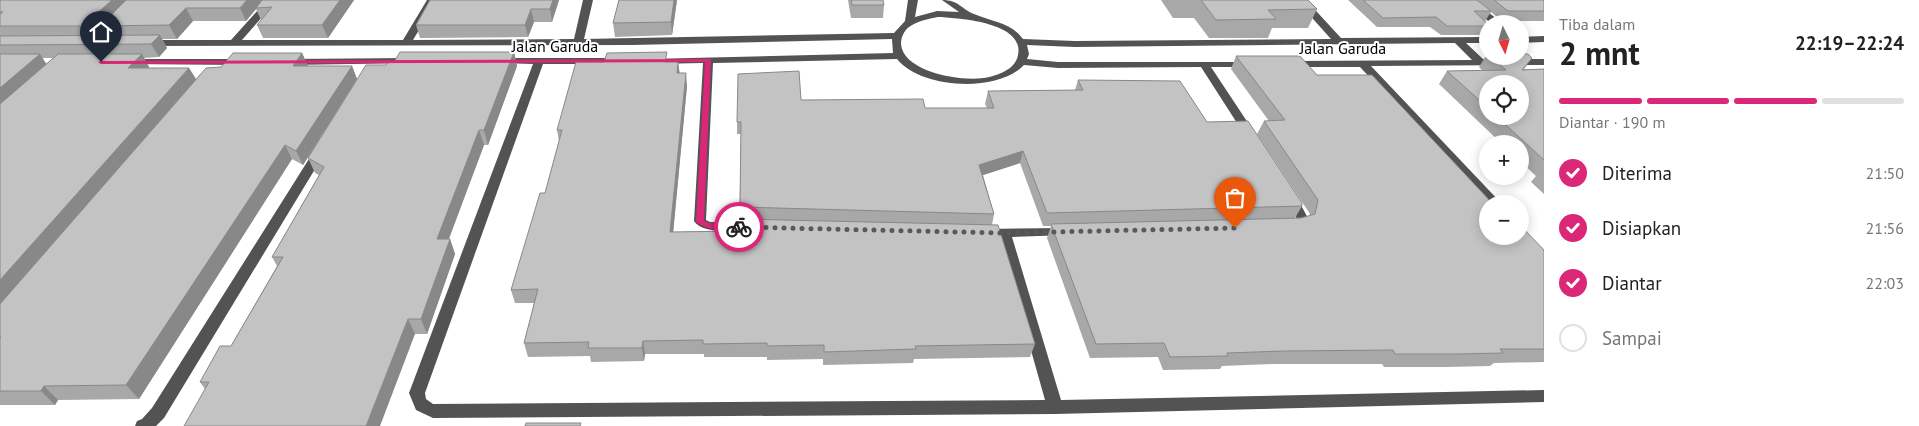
<!DOCTYPE html>
<html lang="id">
<meta charset="utf-8">
<style>
:root{--surface:#fff;--page:#f6f6f6;--text:#222;--muted:#767676;--line:#e0e0e0;--accent:#db2777}
body{margin:0;font-family:"PT Sans",sans-serif;background:var(--page);color:var(--text);height:100vh;display:flex;flex-direction:column;font-size:19px;white-space:nowrap}
*{box-sizing:border-box;margin:0}
p{font-size:16px;color:var(--muted)}
.icon{flex:none;width:28px;height:28px;fill:none;stroke:currentColor;stroke-width:2;stroke-linecap:round;stroke-linejoin:round}
.map{position:relative;flex:1;overflow:hidden}
.details{display:flex;flex-direction:column;background:var(--surface);width:375px}
.details>*{flex:none}
.needle{width:32px;rotate:175deg}
.fabs{position:absolute;left:1479px;top:15px;display:grid;gap:10px}
.fabs a{display:grid;place-items:center;width:50px;height:50px;border-radius:50%;background:var(--surface);box-shadow:0 2px 12px #0003;font-size:25px}
.pin{position:absolute;display:grid;place-items:center;width:42px;height:42px;color:#fff;margin:-51px -21px;border-radius:50% 50% 50% 0;rotate:-45deg;box-shadow:0 0 5px #0007}
.pin .icon{rotate:45deg}
.courier{position:absolute;display:grid;place-items:center;width:50px;height:50px;margin:-25px;border:4px solid #db2777;border-radius:50%;background:#fff;color:#222;box-shadow:0 1px 6px #0007}
.head em{font-style:normal;font-weight:800}
.head div{display:flex;flex-direction:column-reverse}
.head{display:flex;align-items:center;justify-content:space-between;height:85px;padding:0 15px}
h1{font-size:32px;font-weight:800;line-height:38px}
.bar{display:grid;grid-template-columns:repeat(4,1fr);gap:8px 5px;align-content:center;height:60px;padding:0 15px}
.bar i{height:6px;border-radius:4px;background:var(--line)}
.bar .current{background:var(--accent)}
.bar p{grid-column:span 4}
ol{padding:0 15px;list-style:none}
li{display:flex;align-items:center;gap:15px;height:55px}
li p{margin-inline-start:auto}
li .icon{padding:5px;border-radius:50%;background:var(--accent);color:#fff;stroke-width:4}
li:last-child{color:var(--muted)}
li i{width:28px;height:28px;border:2px solid var(--line);border-radius:50%}
main{display:flex;flex:1;min-height:0}
.map>svg:first-child{display:block}
.lines{fill:none;stroke-linecap:round;stroke-linejoin:round}
.minor{fill:#535353;fill-rule:evenodd}
.wall{fill:#a8a8a8;fill-rule:evenodd}
.shaded-wall{fill:#888}
.building{fill:#c3c3c3;stroke:#888}
.route{fill:#db2777}
.done{stroke:#595959;stroke-width:5;stroke-dasharray:0 9}
.labels{text-anchor:middle;stroke-width:4;stroke-linejoin:round;paint-order:stroke}
.street-label{font-size:16px;fill:#000;stroke:#fff}
</style>
<main>
<div class="map">
<svg width="1544" height="426" viewBox="0 0 1544 426">
<rect width="100%" height="100%" fill="#fff"/>
<g class="lines">
<g class="minor">
<path d="M267 0H277L242 40H403L427 0H437L413 40 574 39 583 0H593L584 39 894 33 905 21 908 0H918L915 17 937 11 959 12 942 0C959 0 961 9 974 14 992 22 1011 22 1023 39L1075 41 1331 39 1296 0H1306L1341 38 1488 37V43H1466L1483 59H1544V65L1371 66 1502 204H1489L1360 67H1292L1287 64 1292 61 1472 60 1455 43 1075 47 1027 45 1029 54 1027 59 1058 62H1253L1254 64 1249 67H1211L1256 135 1250 138 1246 137 1201 67 1058 68 1024 65C998 93 921 89 897 59L713 63 706 220 710 222 755 223 759 224 761 227 759 230 755 231C739 231 703 235 694 221L703 63 652 64 648 63V59L893 53 892 39 632 45 147 46 142 43 147 40H231ZM938 17C958 18 1025 22 1018 55 1016 68 1001 74 989 77 966 83 903 73 901 44 901 37 904 31 909 27 917 21 928 19 938 17Z"/>
<polygon points="1462,0 1473,0 1503,24 1492,24"/>
<polygon points="1544,36 1544,42 1520,43 1520,37"/>
<polygon points="410,58 415,61 414,63 290,65 285,62 290,59"/>
<polygon points="500,58 620,58 625,61 620,64 543,64 425,393 426,399 433,404 1045,400 999,237 980,236 979,233 980,230 985,229 1064,228 1069,229 1070,232 1069,235 1012,237 1061,400 1544,390 1544,402 1055,414 433,418 416,410 409,393 533,64 496,63 495,61"/>
<polygon points="130,59 242,59 247,62 242,65 126,64 126,60"/>
<polygon points="320,147 326,151 164,418 156,426 135,426 137,421 142,419 152,408 314,151"/>
<polygon points="1291,193 1295,194 1309,220 1303,228 1292,230 1286,226 1288,223 1297,219 1285,197"/>
</g>
</g>
<g class="wall">
<path d="M0 0H354L328 38H263L257 25 261 20 256 9 246 21H193L177 39H162L167 48 159 57 144 58 149 67V68H189L196 79 221 67 302 53 308 66H352L357 79 303 165 292 159 139 399 58 400 55 405H0ZM102 29 105 35H95ZM42 58H53L46 64Z"/>
<polygon points="559,0 552,22 534,22 528,37 420,38 416,25"/>
<polygon points="619,0 677,0 672,35 615,37 613,23"/>
<polygon points="848,0 883,0 884,5 883,18 851,18"/>
<polygon points="1161,0 1308,0 1317,9 1308,28 1272,28 1268,38 1209,38 1194,18 1173,18"/>
<polygon points="1348,0 1544,0 1544,21 1502,21 1491,12 1485,21 1488,24 1488,29 1484,35 1441,35 1430,27 1377,27"/>
<polygon points="514,52 517,66 488,145 484,145 449,239 450,239 455,254 427,334 415,334 205,389 200,382 231,346 277,266 272,257 319,175 315,173 308,158 386,65 394,62"/>
<path d="M1487 54 1488 56H1520L1532 58 1524 69H1544V194L1531 182 1536 176 1520 161V144H1502L1439 84 1447 71 1482 70 1479 67ZM1488 84 1520 116H1488Z"/>
<polygon points="1236,56 1317,75 1488,204 1544,250 1544,362 1494,363 1490,366 1447,367 1384,367 1382,364 1275,364 1222,366 1220,369 1163,370 1158,357 1090,358 1047,238 1051,226 1043,226 1020,163 983,175 994,214 992,225 1035,344 1030,357 914,359 913,363 823,365 823,359 767,360 767,357 704,357 704,354 645,354 644,361 591,362 590,356 528,357 524,343 534,303 515,303 511,290 545,193 559,141 557,130 604,62 678,62 679,73 687,86 673,232 739,231 741,134 737,134 737,122 801,100 925,108 987,108 985,104 988,91 1075,90 1078,80 1207,122 1302,206 1295,218 1301,218 1309,216 1310,214 1257,134 1264,121 1269,121 1231,69"/>
</g>
<g class="shaded-wall">
<polygon points="112,0 133,0 100,26 102,29 91,39 83,26"/>
<polygon points="247,0 265,0 256,8 256,9 246,21 240,8"/>
<polygon points="340,0 354,0 328,38 322,25"/>
<polygon points="553,0 559,0 552,22 550,9"/>
<polygon points="674,0 677,0 672,35 671,22"/>
<polygon points="186,8 193,21 177,39 169,25"/>
<polygon points="531,9 534,22 528,37 525,25"/>
<polygon points="160,35 167,48 159,57 151,44"/>
<polygon points="514,52 517,66 488,145 484,130"/>
<polygon points="302,53 308,66 293,66"/>
<polygon points="40,54 49,68 0,111 0,88"/>
<polygon points="142,54 149,67 136,82 128,68"/>
<polygon points="678,62 680,75 677,73"/>
<polygon points="352,66 357,79 303,165 296,151"/>
<polygon points="189,68 197,81 0,309 0,280"/>
<polygon points="686,73 687,86 672,245 670,232"/>
<polygon points="479,130 484,145 443,254 437,239"/>
<polygon points="285,145 292,159 139,399 126,385"/>
<polygon points="1023,151 1020,163 977,177 979,165"/>
<polygon points="450,239 455,254 427,334 421,319"/>
<polygon points="408,319 415,334 380,426 366,426"/>
<polygon points="643,341 645,354 644,361 642,348"/>
<polygon points="44,386 58,400 55,405 41,391"/>
</g>
<g class="building">
<polygon points="0,0 112,0 83,26 0,26 0,14 3,12 0,12"/>
<polygon points="126,0 247,0 240,8 186,8 169,25 100,26"/>
<polygon points="262,0 340,0 322,25 257,25 272,7 256,8"/>
<polygon points="430,0 553,0 550,9 531,9 525,25 416,25"/>
<polygon points="619,0 674,0 671,22 613,23"/>
<polygon points="851,0 883,0 884,5 852,5"/>
<polygon points="1201,0 1308,0 1317,9 1268,10 1276,19 1216,20"/>
<polygon points="1363,0 1477,0 1491,11 1474,11 1488,24 1488,26 1447,26 1436,17 1383,18"/>
<polygon points="1494,0 1544,0 1544,11 1508,11"/>
<polygon points="160,35 151,44 0,45 0,36"/>
<polygon points="400,52 514,52 484,130 479,130 437,239 450,239 421,319 408,319 366,426 184,426 209,382 200,382 220,346 231,346 283,257 272,257 324,167 308,158 366,65 386,65 387,63 394,62"/>
<polygon points="667,52 665,62 678,62 677,73 686,73 670,232 739,231 739,219 998,225 1035,344 915,346 916,349 824,352 824,345 767,346 767,343 703,344 703,340 643,341 642,348 588,348 589,342 524,343 538,289 511,290 540,193 545,193 562,130 557,130 576,62 604,62 607,53"/>
<polygon points="233,53 302,53 293,66 352,66 296,151 285,145 126,385 44,386 41,391 0,391 0,338 1,337 0,337 0,304 206,68 221,67"/>
<polygon points="0,54 40,54 0,88"/>
<polygon points="58,54 142,54 128,68 189,68 0,280 0,104"/>
<polygon points="1520,54 1528,54 1532,58 1522,70 1544,69 1544,160 1496,116 1520,116 1520,84 1488,84 1488,108 1447,71 1506,70 1490,56 1520,56"/>
<polygon points="1236,56 1300,56 1317,75 1372,75 1493,204 1488,204 1488,236 1520,236 1520,225 1544,250 1544,349 1500,349 1503,353 1459,354 1395,354 1393,350 1284,351 1227,353 1228,356 1170,357 1164,343 1096,344 1051,224 1301,218 1315,214 1318,200 1264,121 1285,120"/>
<polygon points="799,71 801,100 923,99 925,108 994,108 988,91 1083,90 1078,80 1180,81 1207,122 1248,121 1302,203 1302,206 1047,213 1023,151 979,165 994,214 740,207 741,122 737,122 738,74"/>
<polygon points="526,423 581,423 580,426 525,426"/>
</g>
<path class="route" d="M711 59 704 221 709 223 742 225 743 227C735 234 702 230 696 221L705 62 101 64 98 62 101 61Z"/>
<g class="lines">
<polyline class="done" points="739,227 1004,233 1235,228"/>
</g>
<g class="labels">
<g class="street-label">
<text x="555" y="52">Jalan Garuda</text>
<text x="1343" y="54">Jalan Garuda</text>
</g>
</g>
</svg>
<div class="fabs">
<a><svg class="needle" viewBox="-14 -14 28 28"><path d="M0-13l5 13h-10z" fill="#e53935"/><path d="M0 13l5-13h-10z" fill="#767676"/></svg></a>
<a><svg class="icon" aria-label="locate" viewBox="0 0 24 24"><circle cx="12" cy="12" r="6"/><path d="M12 2v4M12 18v4M2 12h4M18 12h4"/></svg></a>
<a>+</a>
<a>−</a>
</div>
<div class="pin" style="left:1235px;top:228px;background:#ea580c"><svg class="icon" aria-label="bag" viewBox="0 0 24 24"><path d="M5 8h14l-1 12H6zM9 8a3 3 0 0 1 6 0"/></svg></div>
<div class="pin" style="left:101px;top:62px;background:#1f2937"><svg class="icon" aria-label="home" viewBox="0 0 24 24"><path d="M3 11l9-7 9 7M6 9v11h12V9"/></svg></div>
<div class="courier" style="left:739px;top:227px"><svg class="icon" aria-label="bike" viewBox="0 0 24 24"><circle cx="6" cy="16" r="4"/><circle cx="18" cy="16" r="4"/><path d="M6 16l4-8h5l3 8M10 8l3 8H6M13 5h3"/></svg></div>
</div>
<section class="details">
<div class="head"><div><h1>2 mnt</h1><p>Tiba dalam</p></div><em>22:19–22:24</em></div>
<div class="bar"><i class="current"></i><i class="current"></i><i class="current"></i><i></i><p>Diantar · 190 m</p></div>
<ol>
<li><svg class="icon" aria-label="check" viewBox="0 0 24 24"><path d="M5 12l5 5 9-10"/></svg>Diterima<p>21:50</p></li>
<li><svg class="icon" aria-label="check" viewBox="0 0 24 24"><path d="M5 12l5 5 9-10"/></svg>Disiapkan<p>21:56</p></li>
<li><svg class="icon" aria-label="check" viewBox="0 0 24 24"><path d="M5 12l5 5 9-10"/></svg>Diantar<p>22:03</p></li>
<li><i></i>Sampai</li>
</ol>
</section>
</main>
